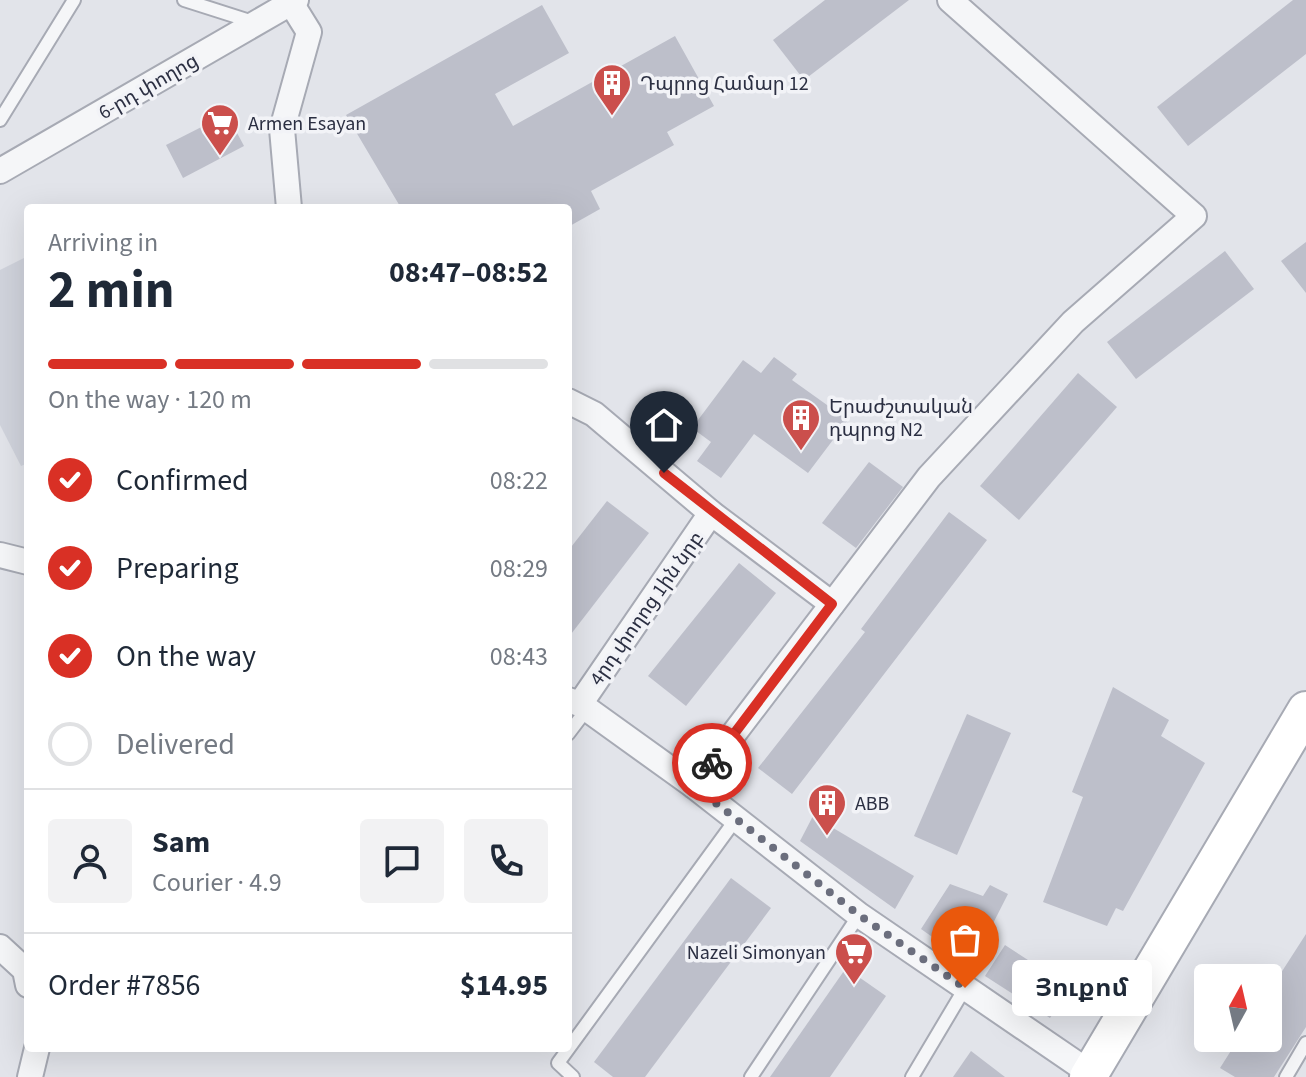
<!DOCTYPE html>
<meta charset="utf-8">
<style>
:root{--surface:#fff;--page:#f2f2f3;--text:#1f2937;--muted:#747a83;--line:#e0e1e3;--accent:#d93025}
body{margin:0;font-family:"Source Sans 3","Noto Sans Armenian",sans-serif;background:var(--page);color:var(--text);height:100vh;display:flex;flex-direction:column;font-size:30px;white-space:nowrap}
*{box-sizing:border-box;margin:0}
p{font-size:26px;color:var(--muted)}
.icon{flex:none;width:44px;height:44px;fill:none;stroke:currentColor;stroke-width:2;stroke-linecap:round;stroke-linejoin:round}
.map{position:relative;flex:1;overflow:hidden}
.sheet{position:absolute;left:24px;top:204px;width:548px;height:848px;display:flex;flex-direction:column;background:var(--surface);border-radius:8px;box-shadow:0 8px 32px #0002}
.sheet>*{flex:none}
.needle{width:52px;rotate:8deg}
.controls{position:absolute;left:1194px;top:964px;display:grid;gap:16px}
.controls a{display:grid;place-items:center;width:88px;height:88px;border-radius:8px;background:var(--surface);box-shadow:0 8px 32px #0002;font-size:40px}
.pin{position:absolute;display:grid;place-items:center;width:68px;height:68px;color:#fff;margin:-82px -34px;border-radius:50% 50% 50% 0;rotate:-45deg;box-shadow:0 0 8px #0007}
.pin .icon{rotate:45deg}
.courier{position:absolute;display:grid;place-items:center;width:80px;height:80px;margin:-40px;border:6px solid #d93025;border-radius:50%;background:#fff;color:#222;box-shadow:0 2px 10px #0007}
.bubble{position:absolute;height:56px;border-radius:8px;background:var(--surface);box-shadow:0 8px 32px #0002;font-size:26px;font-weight:700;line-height:56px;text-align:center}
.head em{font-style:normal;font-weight:700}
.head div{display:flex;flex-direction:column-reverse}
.head{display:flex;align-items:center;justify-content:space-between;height:136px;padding:0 24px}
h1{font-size:52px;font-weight:700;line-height:60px}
.bar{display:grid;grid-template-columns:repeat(4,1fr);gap:12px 8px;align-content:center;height:96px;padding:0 24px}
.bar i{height:10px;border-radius:6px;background:var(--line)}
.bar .on{background:var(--accent)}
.bar p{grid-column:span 4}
.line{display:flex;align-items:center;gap:20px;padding:0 24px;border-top:2px solid var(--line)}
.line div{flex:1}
.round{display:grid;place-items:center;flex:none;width:84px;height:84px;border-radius:8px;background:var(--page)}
ol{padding:0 24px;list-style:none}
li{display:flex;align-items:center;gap:24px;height:88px}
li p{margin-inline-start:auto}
li .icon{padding:8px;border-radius:50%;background:var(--accent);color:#fff;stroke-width:4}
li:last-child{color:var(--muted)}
li i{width:44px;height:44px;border:4px solid var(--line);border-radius:50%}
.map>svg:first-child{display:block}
.built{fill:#d0d3dc}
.building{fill:#bdbfca}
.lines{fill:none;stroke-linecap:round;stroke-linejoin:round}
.service-casing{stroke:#a7aab4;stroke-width:16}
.minor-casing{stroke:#a7aab4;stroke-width:28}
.secondary-casing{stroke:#a7aab4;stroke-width:40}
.service{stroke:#f5f6f8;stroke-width:12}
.minor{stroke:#f5f6f8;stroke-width:24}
.secondary{stroke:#fff;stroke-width:36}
.done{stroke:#6b6e7d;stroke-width:8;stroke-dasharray:0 14.4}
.route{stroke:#d93025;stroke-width:10}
.labels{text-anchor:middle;stroke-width:7;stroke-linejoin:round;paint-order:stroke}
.poi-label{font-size:20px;fill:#2b2f42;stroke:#f2f3f7;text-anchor:start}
.street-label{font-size:20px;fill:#2b2f42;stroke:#f2f3f7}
</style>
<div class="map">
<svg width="1306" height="1077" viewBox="0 0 1306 1077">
<rect width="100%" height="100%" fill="#e2e4ea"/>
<polygon class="built" points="28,256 28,463 21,466 0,425 0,270"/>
<g class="building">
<polygon points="825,0 909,0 804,80 773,40"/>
<polygon points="1293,0 1306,0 1306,54 1188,146 1157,107"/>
<polygon points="542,5 569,53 495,94 513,126 675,36 714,106 667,132 674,145 591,191 600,209 568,227 568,208 401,208 346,115"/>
<polygon points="227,114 244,146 183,178 166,145"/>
<polygon points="1306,242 1306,293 1281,261"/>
<polygon points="1225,251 1254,289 1136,379 1107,342"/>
<polygon points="774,357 797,374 792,380 848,420 808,473 754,434 721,478 697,461 711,442 692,428 743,360 761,373"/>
<polygon points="1078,373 1117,407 1019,520 980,486"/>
<polygon points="869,462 903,487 856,548 822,523"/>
<polygon points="607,501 649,533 568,638 568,551"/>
<polygon points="949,512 987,540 792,794 758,768 865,632 861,629"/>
<polygon points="739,563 776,593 686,706 648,676"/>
<polygon points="1113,687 1169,720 1161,736 1205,763 1123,911 1116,908 1107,926 1043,902 1083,797 1072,792"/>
<polygon points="967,714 1011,733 957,855 914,836"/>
<polygon points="813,816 914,876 895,909 800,841"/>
<polygon points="731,878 771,908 645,1077 613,1077 594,1062"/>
<polygon points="950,884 983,896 990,885 1008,894 983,943 968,937 938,941 921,929"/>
<polygon points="1306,934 1306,1027 1274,1077 1235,1077 1220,1068 1239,1038 1268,1038 1268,993"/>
<polygon points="1005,945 1045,971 1035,985 1061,1001 1050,1018 985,976"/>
<polygon points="846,968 886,996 830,1077 770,1077"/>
<polygon points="971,1051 1005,1077 953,1077"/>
</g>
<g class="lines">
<g class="service-casing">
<g id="service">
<polyline points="184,0 253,22"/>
<polyline points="0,120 74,0"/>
<polyline points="568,734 587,709"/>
<polyline points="573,1077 558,1063 736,819"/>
<polyline points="751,1077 859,915"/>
<polyline points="912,1077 965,988"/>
<polyline points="1286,1077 1306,1043"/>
</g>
</g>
<g class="minor-casing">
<g id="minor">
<polyline points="0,171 296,0"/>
<polyline points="289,208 282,129 309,32 291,3"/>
<polyline points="568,401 594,414 711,513 832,604"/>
<polyline points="0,555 28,562"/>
<polyline points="568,700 580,704 694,786 859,915 1096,1077"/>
<polyline points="580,704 711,513"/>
<polyline points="694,786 929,477 1073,322 1194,216 950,0"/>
<polyline points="0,947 25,970 28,985"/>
<polyline points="30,1077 37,1048"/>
</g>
</g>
<g class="secondary-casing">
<polyline id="secondary" points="1088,1077 1306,710"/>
</g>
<use href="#service" class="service"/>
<use href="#minor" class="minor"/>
<use href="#secondary" class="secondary"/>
</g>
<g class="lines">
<polyline class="done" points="712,763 694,786 859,915 965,988"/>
<polyline class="route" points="664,473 832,604 712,763"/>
</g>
<defs>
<g id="building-pin" transform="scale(2)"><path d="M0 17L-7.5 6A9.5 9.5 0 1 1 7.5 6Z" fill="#cb4f4c" stroke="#f2f3f7"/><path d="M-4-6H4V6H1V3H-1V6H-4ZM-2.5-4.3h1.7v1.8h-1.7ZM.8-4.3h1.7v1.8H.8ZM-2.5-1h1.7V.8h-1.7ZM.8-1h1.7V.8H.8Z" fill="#fff"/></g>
<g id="supermarket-pin" transform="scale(2)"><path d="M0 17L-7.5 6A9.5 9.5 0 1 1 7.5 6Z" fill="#cb4f4c" stroke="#f2f3f7"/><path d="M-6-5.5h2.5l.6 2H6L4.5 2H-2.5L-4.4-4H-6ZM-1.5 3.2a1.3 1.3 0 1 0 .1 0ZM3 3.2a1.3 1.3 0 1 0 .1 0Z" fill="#fff"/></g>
</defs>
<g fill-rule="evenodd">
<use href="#building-pin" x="612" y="83"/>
<use href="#supermarket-pin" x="220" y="123"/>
<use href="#building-pin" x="801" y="418"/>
<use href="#building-pin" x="827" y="803"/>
<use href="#supermarket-pin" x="854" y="952"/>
</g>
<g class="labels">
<g class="poi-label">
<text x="640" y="90">Դպրոց Համար 12</text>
<text x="248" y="130">Armen Esayan</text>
<text x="829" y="413">Երաժշտական<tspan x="829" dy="23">դպրոց N2</tspan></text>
<text x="855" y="810">ABB</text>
<text x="826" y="959" text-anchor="end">Nazeli Simonyan</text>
</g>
<g class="street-label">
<text transform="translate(148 86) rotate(-30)" y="7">6-րդ փողոց</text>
<text transform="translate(646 608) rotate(-55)" y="7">4րդ փողոց 1ին նրբ</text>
</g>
</g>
</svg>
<div class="controls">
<a><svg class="needle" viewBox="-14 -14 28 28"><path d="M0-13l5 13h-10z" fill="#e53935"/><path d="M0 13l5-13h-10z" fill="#747a83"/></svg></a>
</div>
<div class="pin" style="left:965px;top:988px;background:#ea580c"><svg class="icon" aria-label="bag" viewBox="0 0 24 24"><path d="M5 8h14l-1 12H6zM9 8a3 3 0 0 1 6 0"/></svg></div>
<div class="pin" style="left:664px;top:473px;background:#1f2937"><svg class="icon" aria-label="home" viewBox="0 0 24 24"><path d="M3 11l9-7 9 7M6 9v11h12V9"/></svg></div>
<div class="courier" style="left:712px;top:763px"><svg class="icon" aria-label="bike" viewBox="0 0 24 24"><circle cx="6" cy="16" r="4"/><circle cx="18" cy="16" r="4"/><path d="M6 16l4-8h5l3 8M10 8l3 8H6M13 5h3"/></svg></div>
<div class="bubble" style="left:1012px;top:960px;width:140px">Յուքոմ</div>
<section class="sheet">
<div class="head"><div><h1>2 min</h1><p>Arriving in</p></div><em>08:47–08:52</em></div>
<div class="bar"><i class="on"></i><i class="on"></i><i class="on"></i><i></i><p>On the way · 120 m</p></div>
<ol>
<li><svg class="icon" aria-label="check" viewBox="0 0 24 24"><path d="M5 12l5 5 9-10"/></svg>Confirmed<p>08:22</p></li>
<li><svg class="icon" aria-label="check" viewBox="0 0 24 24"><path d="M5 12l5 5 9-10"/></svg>Preparing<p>08:29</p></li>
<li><svg class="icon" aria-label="check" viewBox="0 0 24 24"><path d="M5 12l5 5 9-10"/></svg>On the way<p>08:43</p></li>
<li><i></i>Delivered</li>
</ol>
<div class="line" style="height:144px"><a class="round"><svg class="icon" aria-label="person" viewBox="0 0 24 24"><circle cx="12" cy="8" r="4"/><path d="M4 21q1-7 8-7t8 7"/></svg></a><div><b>Sam</b><p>Courier · 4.9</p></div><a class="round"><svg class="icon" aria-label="chat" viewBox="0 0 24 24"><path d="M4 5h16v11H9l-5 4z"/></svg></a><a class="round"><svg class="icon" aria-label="phone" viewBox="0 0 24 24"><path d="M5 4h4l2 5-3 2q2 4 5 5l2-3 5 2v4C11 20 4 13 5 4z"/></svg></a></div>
<div class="line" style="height:104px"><div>Order #7856</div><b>$14.95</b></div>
</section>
</div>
